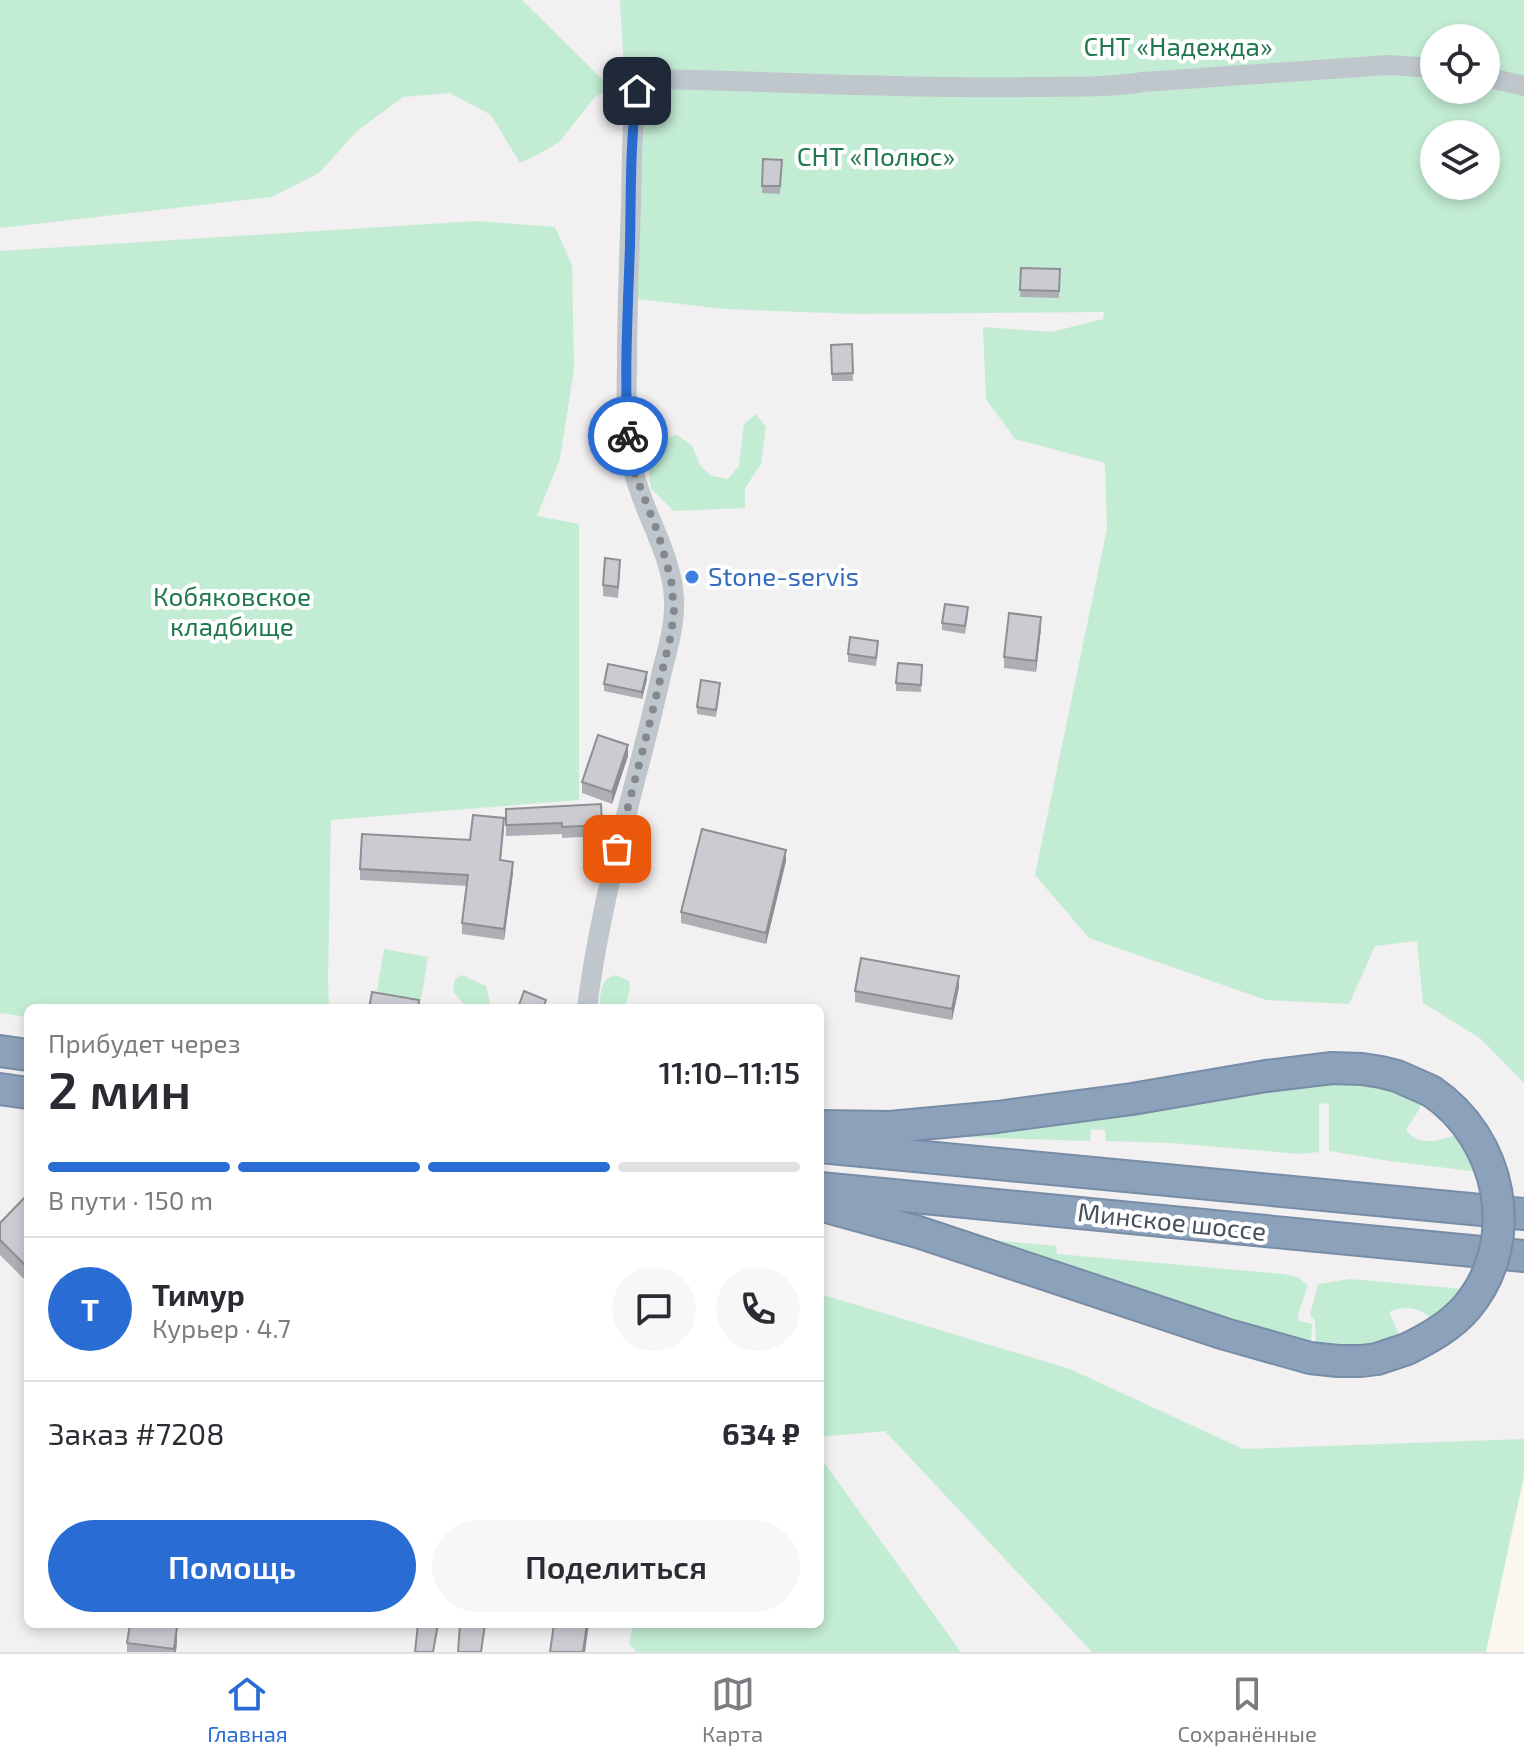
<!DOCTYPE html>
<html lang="ru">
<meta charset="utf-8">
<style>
:root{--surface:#fff;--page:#f7f7f7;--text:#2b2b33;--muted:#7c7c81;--line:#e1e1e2;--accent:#296cd3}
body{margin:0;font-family:"Exo 2",sans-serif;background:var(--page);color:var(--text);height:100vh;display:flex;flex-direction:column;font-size:30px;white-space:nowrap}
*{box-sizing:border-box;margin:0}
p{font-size:26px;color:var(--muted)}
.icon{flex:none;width:44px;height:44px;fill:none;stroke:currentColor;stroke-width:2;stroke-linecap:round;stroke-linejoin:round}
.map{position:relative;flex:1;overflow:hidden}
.drawer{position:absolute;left:24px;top:1004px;width:800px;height:624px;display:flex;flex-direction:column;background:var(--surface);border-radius:12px;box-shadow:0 4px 12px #0003}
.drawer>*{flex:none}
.controls{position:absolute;left:1420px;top:24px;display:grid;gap:16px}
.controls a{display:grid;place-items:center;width:80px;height:80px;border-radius:50%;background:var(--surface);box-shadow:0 4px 12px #0003;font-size:40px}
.pin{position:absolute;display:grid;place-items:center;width:68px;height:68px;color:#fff;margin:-34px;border-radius:16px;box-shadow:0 4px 12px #0006}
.courier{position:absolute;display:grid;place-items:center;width:80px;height:80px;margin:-40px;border:6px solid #296cd3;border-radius:50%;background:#fff;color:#222;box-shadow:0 2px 10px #0007}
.headline em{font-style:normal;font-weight:600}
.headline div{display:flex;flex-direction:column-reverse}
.headline{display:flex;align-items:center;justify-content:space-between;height:136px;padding:0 24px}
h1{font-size:52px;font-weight:600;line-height:60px}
.bar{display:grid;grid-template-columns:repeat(4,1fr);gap:12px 8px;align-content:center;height:96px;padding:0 24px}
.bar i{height:10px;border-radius:6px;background:var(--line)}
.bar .selected{background:var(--accent)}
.bar p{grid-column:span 4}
.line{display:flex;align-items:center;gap:20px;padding:0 24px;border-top:2px solid var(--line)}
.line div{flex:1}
.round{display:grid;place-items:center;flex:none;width:84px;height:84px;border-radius:42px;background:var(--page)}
.button{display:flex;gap:16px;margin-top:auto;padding:16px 24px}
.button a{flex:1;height:92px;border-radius:48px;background:var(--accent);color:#fff;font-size:32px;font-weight:600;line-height:92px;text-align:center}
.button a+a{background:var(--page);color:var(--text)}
.tab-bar{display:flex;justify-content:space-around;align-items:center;height:112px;border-top:2px solid var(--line);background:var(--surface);font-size:22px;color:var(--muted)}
.tab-bar a{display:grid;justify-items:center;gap:4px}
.tab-bar .selected{color:var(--accent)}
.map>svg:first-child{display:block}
.commercial{fill:#fbf7ec}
.green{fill:#c3ecd4;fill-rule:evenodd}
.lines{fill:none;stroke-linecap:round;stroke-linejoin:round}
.highway-casing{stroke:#778ca6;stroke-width:34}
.minor{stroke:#bfc7cd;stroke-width:20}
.highway{stroke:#8ca1ba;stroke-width:30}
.highway-bridge-casing{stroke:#778ca6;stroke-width:34;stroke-linecap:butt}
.highway-bridge{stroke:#8ca1ba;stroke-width:30}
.wall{fill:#aeafb5}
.shaded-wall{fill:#8d8f93}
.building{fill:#caccd2;stroke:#8d8f93;stroke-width:2}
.done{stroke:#848990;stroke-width:8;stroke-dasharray:0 14.4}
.route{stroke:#296cd3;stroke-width:10}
.shop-dot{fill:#3f7fe0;stroke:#fff;stroke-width:3}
.labels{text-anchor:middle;stroke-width:8;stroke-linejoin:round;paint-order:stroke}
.park-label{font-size:26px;fill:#20784f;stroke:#fff}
.shop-label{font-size:26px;fill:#366cbe;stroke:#fff;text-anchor:start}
.street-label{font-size:26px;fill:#49525c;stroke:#fff}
</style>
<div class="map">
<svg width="1524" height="1652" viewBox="0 0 1524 1652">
<rect width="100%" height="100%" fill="#f2f0f0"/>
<polygon class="commercial" points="1524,1476 1524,1652 1486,1652"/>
<g class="green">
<polygon points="0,0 522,0 611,88 595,97 559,142 539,154 520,163 491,115 450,93 403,97 357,131 319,173 272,197 0,228"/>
<path d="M620 0H1524V1083L1480 1038 1423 1003 1417 941 1375 946 1349 1004 1266 1000 1089 938 1035 875 1107 529 1105 463 1015 439 986 399 983 327 1052 332 1103 319 1104 312 857 314 725 309 637 299ZM1434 38H1486V90H1434ZM1434 134H1486V186H1434Z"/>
<polygon points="476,221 555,227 572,265 574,369 560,459 537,516 579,524 579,800 331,820 328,978 329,1008 28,1008 28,1017 0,1013 0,251"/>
<polygon points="756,414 766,427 761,464 745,488 745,508 674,511 651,489 648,463 657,445 676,434 692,446 700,465 711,476 728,479 739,466 744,424"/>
<polygon points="384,949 428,957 420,1006 376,998"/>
<polygon points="462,975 486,986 490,1003 488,1008 467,1008 453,991 455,979"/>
<path d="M616 975 629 981 630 988 625 1008H599C601 994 600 978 616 975Z"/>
<path d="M1343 1078 1383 1086 1425 1100 1406 1130C1419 1148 1441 1140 1459 1134L1480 1172 1389 1161 1329 1151V1103L1319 1104V1152L1300 1154 1172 1143 1106 1141 1105 1130 1091 1129 1090 1141 934 1136Z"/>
<polygon points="960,1237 1056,1246 1057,1254 1283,1274 1297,1277 1308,1285 1298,1314 1299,1321 1312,1324 1311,1348"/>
<path d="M1350 1279 1464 1289 1434 1322C1423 1308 1406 1304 1389 1312L1402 1341 1392 1345 1316 1348 1315 1321 1310 1315 1318 1284Z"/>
<polygon points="820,1294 1070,1369 1243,1449 1524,1439 1524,1476 1486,1652 1092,1652 885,1431 820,1437"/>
<polygon points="820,1457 961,1652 637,1652 629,1644 633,1624 820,1624"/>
</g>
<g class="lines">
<g class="highway-casing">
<g id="highway">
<polyline points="0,1051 28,1055"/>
<polyline points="0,1089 28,1093"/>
<polyline points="820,1126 890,1127 997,1117 1132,1099 1266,1076 1332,1068 1362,1069 1381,1072 1397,1076 1431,1091"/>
<polyline points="820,1147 1524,1214"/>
<polyline points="820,1188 1524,1256"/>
<polyline points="820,1205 918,1232 1225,1334 1310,1358 1338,1361 1361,1361 1377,1359 1407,1349"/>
</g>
</g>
<g class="minor">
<polyline points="1486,77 1524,86"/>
<path d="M587 1008C598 921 620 838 642 754 649 726 656 699 662 671 668 648 675 624 674 600 673 557 644 514 634 473 626 438 626 401 627 364 627 312 629 259 631 207 632 181 630 100 642 81L650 79C776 81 902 89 1028 87 1067 86 1105 88 1143 82L1389 65 1434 68"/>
</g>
<use href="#highway" class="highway"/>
<g class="highway-bridge-casing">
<path id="highway-bridge" d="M1407 1349C1429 1338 1451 1326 1467 1307 1523 1240 1501 1138 1431 1091"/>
</g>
<use href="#highway-bridge" class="highway-bridge"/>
</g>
<g class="wall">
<polygon points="763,159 782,160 780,194 762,193"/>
<polygon points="1021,268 1060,269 1059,298 1020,297"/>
<polygon points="852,344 853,381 832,381 831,345"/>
<polygon points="620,571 618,598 603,596 603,585"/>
<polygon points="968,615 965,634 942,630 942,623"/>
<polygon points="1041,628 1036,672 1004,668 1004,657"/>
<polygon points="878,649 876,666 848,662 848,654"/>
<polygon points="922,665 921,692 896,691 896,683"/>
<polygon points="647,679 642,699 604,691 604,684"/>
<polygon points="720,690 716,717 697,714 697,707"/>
<polygon points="628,756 612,804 582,793 582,782"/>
<polygon points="601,804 602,836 562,838 562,834 506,836 506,809"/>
<polygon points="504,829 501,860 513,873 504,940 462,934 462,923 467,886 360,880 360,869 470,840"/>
<polygon points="786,861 766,944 681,923 681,912"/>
<polygon points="959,987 952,1020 855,1002 855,991"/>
<polygon points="28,1194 28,1283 0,1255 0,1223"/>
<polygon points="177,1641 176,1652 127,1652 127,1643"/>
</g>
<g class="shaded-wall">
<polygon points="1041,617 1041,628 1036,672 1036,661"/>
<polygon points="647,672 647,679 642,699 642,692"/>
<polygon points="628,745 628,756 612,804 612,792"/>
<polygon points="786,850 786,861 766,944 766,933"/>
<polygon points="513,862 513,873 504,940 504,929"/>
<polygon points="959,976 959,987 952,1020 952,1009"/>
<polygon points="587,1624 589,1624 585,1652 583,1652"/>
<polygon points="177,1627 177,1641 176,1652 174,1652"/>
</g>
<g class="building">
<polygon points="763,159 782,160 780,186 762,186"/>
<polygon points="1021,268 1060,269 1059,291 1020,290"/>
<polygon points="852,344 853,373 832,374 831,345"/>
<polygon points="605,558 620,560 618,587 603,585"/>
<polygon points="945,604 968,607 965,626 942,623"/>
<polygon points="1009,613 1041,617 1036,661 1004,657"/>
<polygon points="850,637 878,641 876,658 848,654"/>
<polygon points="898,663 922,665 921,685 896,683"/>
<polygon points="608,664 647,672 642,692 604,684"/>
<polygon points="701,680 720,683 716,710 697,707"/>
<polygon points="598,735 628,745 612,792 582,782"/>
<polygon points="601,804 602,825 562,827 562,823 506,825 506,809"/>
<polygon points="473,815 504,818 500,860 513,862 504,929 462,923 468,875 360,869 362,834 470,840"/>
<polygon points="702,829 786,850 766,933 681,912"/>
<polygon points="861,958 959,976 952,1009 855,991"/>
<polygon points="524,991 546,1000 543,1008 518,1008"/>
<polygon points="372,992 419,1000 418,1008 369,1008"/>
<polygon points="28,1194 28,1268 0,1240 0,1223"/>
<polygon points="130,1624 157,1624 177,1627 174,1649 127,1643"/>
<polygon points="418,1624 438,1624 433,1652 415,1652"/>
<polygon points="460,1624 485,1624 481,1652 458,1652"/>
<polygon points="554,1624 587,1624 583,1652 550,1652"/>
</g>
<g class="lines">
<polyline class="done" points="617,849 648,730 671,635 674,610 671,579 658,533 635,474 628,436"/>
<path class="route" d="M628 436C624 372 628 308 630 245 631 193 630 142 637 91"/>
</g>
<circle class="shop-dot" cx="692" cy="577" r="8"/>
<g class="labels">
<g class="park-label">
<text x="1178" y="56">СНТ «Надежда»</text>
<text x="876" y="166">СНТ «Полюс»</text>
<text x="232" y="606">Кобяковское<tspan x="232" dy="30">кладбище</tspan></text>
</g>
<g class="shop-label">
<text x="708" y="586">Stone-servis</text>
</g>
<g class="street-label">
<text transform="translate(1172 1222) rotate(6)" y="9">Минское шоссе</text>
</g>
</g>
</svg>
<div class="controls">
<a><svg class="icon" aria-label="locate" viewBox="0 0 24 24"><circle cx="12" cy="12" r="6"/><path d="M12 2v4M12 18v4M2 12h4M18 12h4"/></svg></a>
<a><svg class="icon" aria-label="layers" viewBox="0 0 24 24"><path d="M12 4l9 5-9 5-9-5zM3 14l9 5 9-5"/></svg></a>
</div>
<div class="pin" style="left:617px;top:849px;background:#ea580c"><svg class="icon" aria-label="bag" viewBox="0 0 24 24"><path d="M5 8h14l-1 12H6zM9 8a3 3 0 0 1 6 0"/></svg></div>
<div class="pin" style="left:637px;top:91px;background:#1f2937"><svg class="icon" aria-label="home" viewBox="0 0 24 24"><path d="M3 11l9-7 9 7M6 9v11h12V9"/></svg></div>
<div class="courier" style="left:628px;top:436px"><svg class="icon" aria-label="bike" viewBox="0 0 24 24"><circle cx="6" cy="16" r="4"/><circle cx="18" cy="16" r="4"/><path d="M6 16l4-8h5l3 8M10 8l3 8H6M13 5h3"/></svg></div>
<section class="drawer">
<div class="headline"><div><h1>2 мин</h1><p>Прибудет через</p></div><em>11:10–11:15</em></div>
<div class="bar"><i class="selected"></i><i class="selected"></i><i class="selected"></i><i></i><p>В пути · 150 m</p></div>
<div class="line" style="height:144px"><b class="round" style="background:var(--accent);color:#fff">Т</b><div><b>Тимур</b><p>Курьер · 4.7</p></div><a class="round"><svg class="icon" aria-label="chat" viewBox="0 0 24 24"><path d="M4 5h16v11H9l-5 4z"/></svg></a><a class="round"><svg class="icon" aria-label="phone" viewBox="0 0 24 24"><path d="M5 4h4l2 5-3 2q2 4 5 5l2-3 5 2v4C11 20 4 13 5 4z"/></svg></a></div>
<div class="line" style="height:104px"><div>Заказ #7208</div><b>634 ₽</b></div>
<div class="button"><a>Помощь</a><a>Поделиться</a></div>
</section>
</div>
<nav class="tab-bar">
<a class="selected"><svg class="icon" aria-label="home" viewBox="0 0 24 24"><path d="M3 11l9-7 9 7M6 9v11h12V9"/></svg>Главная</a>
<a><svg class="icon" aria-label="map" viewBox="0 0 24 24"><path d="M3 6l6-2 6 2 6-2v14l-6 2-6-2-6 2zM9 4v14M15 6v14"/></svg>Карта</a>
<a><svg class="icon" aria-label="saved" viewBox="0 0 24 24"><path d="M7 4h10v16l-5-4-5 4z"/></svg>Сохранённые</a>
</nav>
